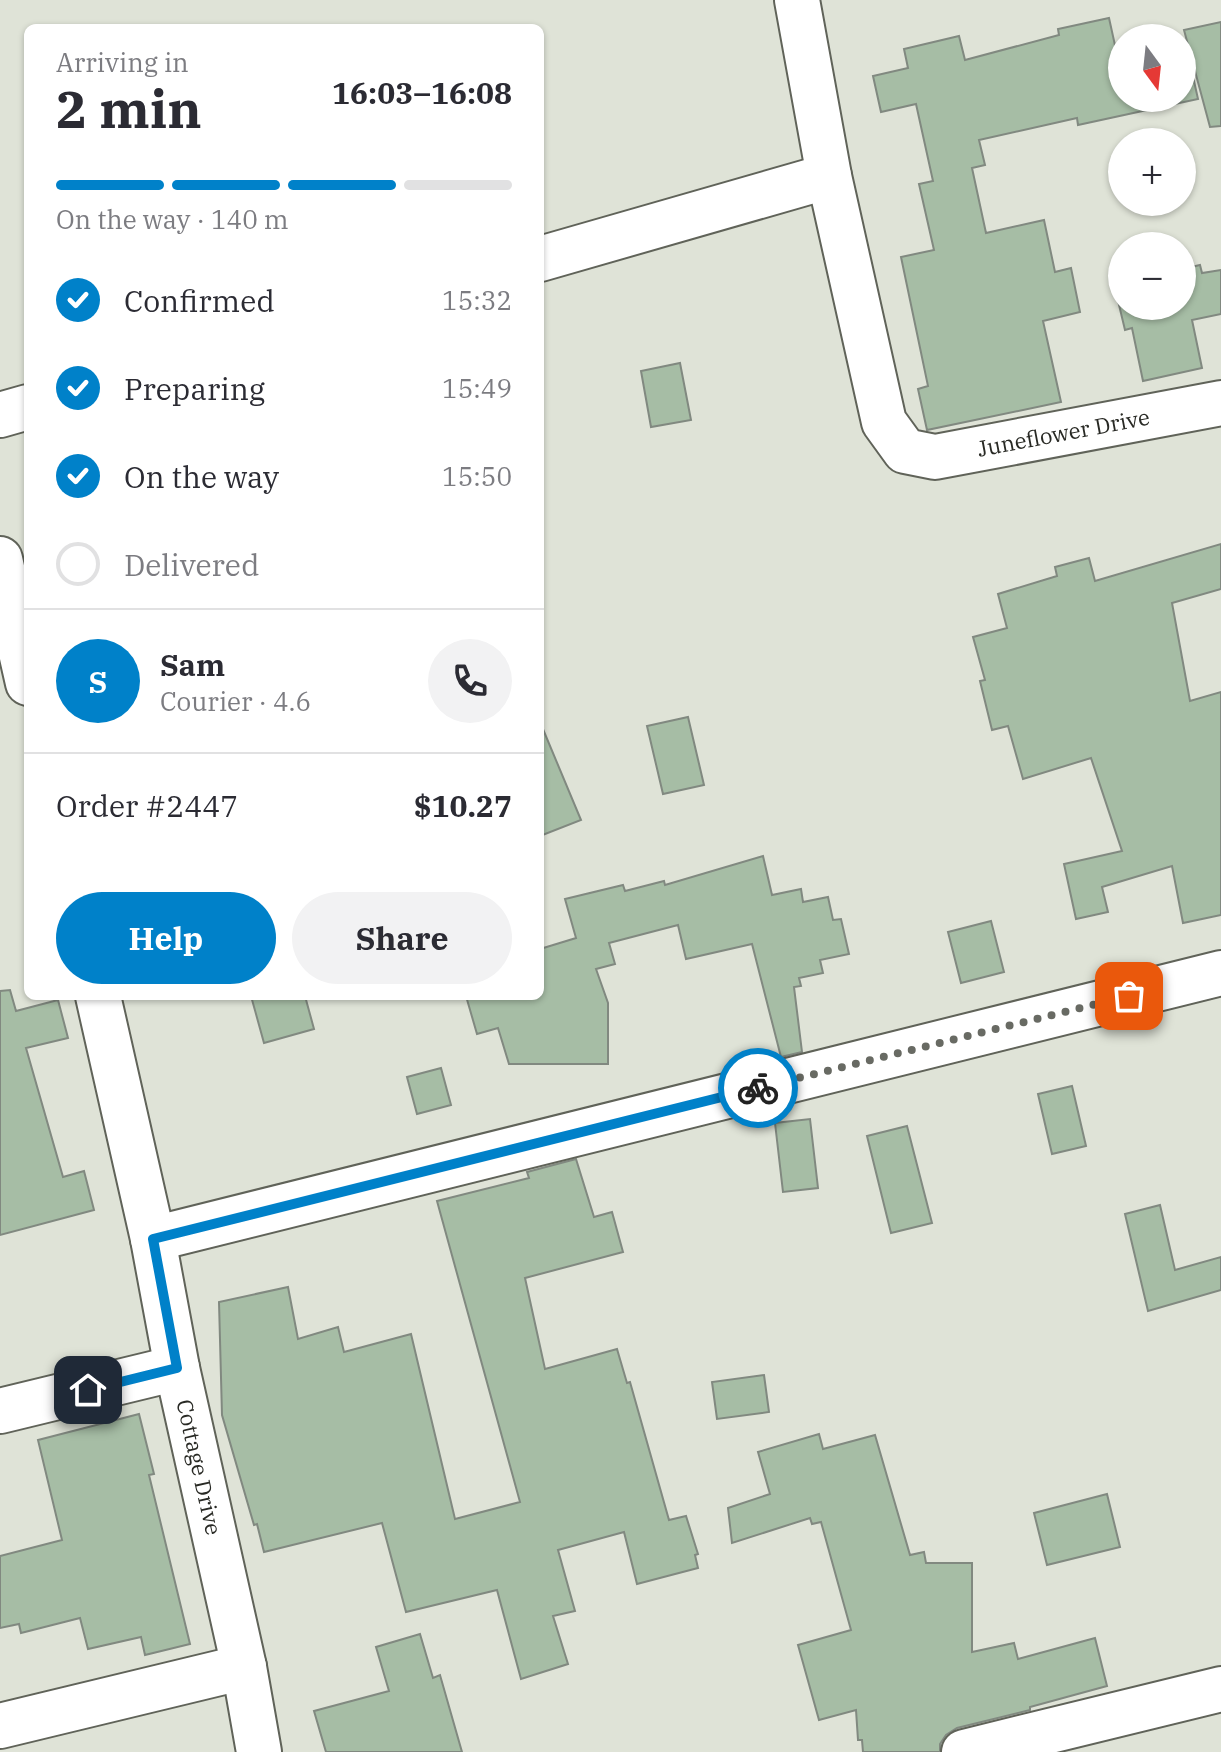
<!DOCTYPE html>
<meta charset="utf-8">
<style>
:root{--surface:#fff;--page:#f2f2f3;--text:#2b2b33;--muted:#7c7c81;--line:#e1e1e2;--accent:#0081c9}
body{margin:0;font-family:"IBM Plex Serif",serif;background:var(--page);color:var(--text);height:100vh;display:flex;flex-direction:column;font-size:30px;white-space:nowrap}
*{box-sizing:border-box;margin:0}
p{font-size:26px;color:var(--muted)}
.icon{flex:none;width:44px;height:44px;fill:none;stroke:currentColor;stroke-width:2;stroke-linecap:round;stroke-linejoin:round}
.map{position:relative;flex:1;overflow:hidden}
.panel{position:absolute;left:24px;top:24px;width:520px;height:976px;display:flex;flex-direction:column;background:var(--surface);border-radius:12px;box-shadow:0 2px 6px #0004}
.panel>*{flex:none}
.needle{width:52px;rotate:165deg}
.tools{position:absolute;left:1108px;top:24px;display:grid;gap:16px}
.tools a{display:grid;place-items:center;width:88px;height:88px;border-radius:50%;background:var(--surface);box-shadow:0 2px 6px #0004;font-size:40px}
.pin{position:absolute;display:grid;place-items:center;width:68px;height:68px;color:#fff;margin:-34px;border-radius:16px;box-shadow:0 4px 12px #0006}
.courier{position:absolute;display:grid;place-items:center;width:80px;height:80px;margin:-40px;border:6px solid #0081c9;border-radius:50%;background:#fff;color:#222;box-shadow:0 2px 10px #0007}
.headline em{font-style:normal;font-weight:700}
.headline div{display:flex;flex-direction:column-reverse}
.headline{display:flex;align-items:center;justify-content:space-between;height:136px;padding:0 32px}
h1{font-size:52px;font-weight:700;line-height:60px}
.bar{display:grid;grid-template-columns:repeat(4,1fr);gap:12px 8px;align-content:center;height:96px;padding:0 32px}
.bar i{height:10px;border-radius:6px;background:var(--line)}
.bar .selected{background:var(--accent)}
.bar p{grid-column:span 4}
.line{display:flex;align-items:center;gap:20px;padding:0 32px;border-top:2px solid var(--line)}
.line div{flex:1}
.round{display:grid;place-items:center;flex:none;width:84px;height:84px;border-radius:42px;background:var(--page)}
ol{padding:0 32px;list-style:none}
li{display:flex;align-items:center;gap:24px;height:88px}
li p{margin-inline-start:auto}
li .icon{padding:8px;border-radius:50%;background:var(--accent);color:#fff;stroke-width:4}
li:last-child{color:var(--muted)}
li i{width:44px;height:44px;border:4px solid var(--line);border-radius:50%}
.action{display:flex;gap:16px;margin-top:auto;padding:16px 32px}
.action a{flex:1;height:92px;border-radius:48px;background:var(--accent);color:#fff;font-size:32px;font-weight:700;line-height:92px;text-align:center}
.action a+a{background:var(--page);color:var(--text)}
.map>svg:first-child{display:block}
.building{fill:#a6bda5;stroke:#818980;stroke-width:2}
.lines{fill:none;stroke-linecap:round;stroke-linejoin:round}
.minor-casing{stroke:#606359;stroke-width:48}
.minor{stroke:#fff;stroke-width:44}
.done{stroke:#686a63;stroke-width:8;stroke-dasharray:0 14.4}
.route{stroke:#0081c9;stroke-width:10}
.labels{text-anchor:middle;stroke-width:8;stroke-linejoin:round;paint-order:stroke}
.street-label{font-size:22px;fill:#282924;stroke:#dfe3d7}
</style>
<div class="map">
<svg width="1221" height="1752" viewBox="0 0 1221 1752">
<rect width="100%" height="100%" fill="#dfe3d7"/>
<g class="building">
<polygon points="1109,18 1118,59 1122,58 1122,98 1182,98 1182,45 1186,45 1198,99 1078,125 1077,118 979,140 985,165 972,168 986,233 1044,220 1055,272 1071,268 1080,312 1043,321 1061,402 927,430 918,389 928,386 901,257 934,250 919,184 933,181 916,104 881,112 873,76 908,68 904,49 959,36 965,60 1059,35 1058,29"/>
<polygon points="1221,22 1221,126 1210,127 1184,30"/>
<polygon points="1200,265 1202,273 1221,270 1221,314 1192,320 1202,368 1143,381 1132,328 1125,330 1114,284 1122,282 1122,306 1182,306 1182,269"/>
<polygon points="680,363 691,420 651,427 641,371"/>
<polygon points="1221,544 1221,589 1172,603 1190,701 1221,692 1221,915 1183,923 1172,866 1102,887 1108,912 1076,919 1064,864 1122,851 1091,758 1023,779 1008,726 992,730 980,681 985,680 973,637 1007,628 998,594 1057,576 1055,567 1089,558 1095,581"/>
<polygon points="688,717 704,785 663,794 647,726"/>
<polygon points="540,722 581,820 540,836"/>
<polygon points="763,856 772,895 801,889 803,902 828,897 833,920 841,919 849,954 820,960 823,973 799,978 801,986 794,987 802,1052 781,1057 752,944 686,959 678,925 609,943 615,964 596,969 608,1003 608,1064 509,1064 498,1028 477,1034 466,996 540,996 540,949 576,938 565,899 623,885 625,891 664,881 665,885"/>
<polygon points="991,921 1004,972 961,983 948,932"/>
<polygon points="10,990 16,1011 58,1000 68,1038 26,1048 63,1177 84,1171 94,1210 0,1235 0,991"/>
<polygon points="251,996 305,996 314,1029 264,1043"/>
<polygon points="441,1068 451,1105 417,1114 407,1077"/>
<polygon points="1072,1086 1086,1146 1052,1154 1038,1094"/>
<polygon points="810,1119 818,1188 783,1192 775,1123"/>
<polygon points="907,1126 932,1223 891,1233 867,1136"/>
<polygon points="576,1159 594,1217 612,1212 623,1252 525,1278 545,1369 617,1349 627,1383 630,1382 669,1520 686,1516 698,1554 695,1555 698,1568 637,1584 624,1532 558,1550 575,1611 553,1616 568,1664 521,1679 497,1590 406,1612 382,1523 264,1552 257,1524 254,1525 222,1415 219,1302 288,1287 298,1339 338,1327 344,1352 411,1334 455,1519 520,1502 437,1201 529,1178 527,1172"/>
<polygon points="1160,1205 1175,1270 1221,1257 1221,1290 1148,1311 1125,1214"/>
<polygon points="764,1375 769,1412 717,1419 712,1382"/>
<polygon points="139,1414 154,1474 149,1475 190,1644 145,1655 141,1637 88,1649 80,1618 21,1633 19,1624 0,1628 0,1556 62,1540 38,1440"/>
<polygon points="819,1434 823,1449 875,1435 910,1555 924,1552 926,1563 972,1563 972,1652 1014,1643 1018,1659 1095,1638 1107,1686 1030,1707 1030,1710 957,1728 946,1735 940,1744 940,1752 863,1752 862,1740 858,1740 856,1710 819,1720 798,1645 851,1630 821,1522 812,1524 810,1518 732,1543 728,1508 770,1494 758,1452"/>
<polygon points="1107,1494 1120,1547 1047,1565 1034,1513"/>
<polygon points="420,1634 433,1678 440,1675 462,1752 326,1752 314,1711 389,1691 376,1647"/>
</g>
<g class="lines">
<g class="minor-casing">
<g id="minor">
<path id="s1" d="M797 0 829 176 884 422 905 451 935 457 1221 403"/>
<polyline points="540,259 829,176"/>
<polyline points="0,415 28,407"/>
<polyline points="0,559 28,683"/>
<path id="s2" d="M98 996 153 1239 177 1368 244 1667 259 1752"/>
<polyline points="153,1239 1221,973"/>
<polyline points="0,1411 177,1368"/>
<polyline points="0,1726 244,1667"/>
<polyline points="964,1752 1221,1689"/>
</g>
</g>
<use href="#minor" class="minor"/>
</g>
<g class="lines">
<polyline class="done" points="758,1088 1129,996"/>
<polyline class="route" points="88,1390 177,1368 153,1239 758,1088"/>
</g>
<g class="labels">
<g class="street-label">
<text dy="8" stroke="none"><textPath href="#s1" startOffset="628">Juneflower Drive</textPath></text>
<text dy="8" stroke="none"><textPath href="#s2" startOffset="482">Cottage Drive</textPath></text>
</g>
</g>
</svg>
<div class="tools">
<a><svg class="needle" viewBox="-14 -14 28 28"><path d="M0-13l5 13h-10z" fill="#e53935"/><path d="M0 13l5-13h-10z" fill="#7c7c81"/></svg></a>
<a>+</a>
<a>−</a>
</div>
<div class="pin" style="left:1129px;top:996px;background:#ea580c"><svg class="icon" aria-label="bag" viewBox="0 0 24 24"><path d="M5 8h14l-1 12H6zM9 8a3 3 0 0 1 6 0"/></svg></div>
<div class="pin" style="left:88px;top:1390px;background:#1f2937"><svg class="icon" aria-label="home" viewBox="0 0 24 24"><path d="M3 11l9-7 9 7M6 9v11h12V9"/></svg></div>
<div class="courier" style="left:758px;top:1088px"><svg class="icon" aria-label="bike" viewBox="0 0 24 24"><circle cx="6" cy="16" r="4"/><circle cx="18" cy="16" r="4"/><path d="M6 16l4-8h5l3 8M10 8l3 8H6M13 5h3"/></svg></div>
<section class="panel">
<div class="headline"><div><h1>2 min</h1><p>Arriving in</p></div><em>16:03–16:08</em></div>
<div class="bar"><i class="selected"></i><i class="selected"></i><i class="selected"></i><i></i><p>On the way · 140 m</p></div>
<ol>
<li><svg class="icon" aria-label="check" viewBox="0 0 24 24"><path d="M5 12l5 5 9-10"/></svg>Confirmed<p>15:32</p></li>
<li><svg class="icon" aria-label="check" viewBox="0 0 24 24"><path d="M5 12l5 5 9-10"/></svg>Preparing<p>15:49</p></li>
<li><svg class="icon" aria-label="check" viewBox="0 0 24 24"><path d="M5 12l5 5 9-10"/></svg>On the way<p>15:50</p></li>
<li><i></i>Delivered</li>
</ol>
<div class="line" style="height:144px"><b class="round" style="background:var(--accent);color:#fff">S</b><div><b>Sam</b><p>Courier · 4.6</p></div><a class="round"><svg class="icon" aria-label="phone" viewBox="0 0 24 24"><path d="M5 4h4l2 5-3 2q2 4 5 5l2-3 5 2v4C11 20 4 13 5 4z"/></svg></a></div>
<div class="line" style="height:104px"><div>Order #2447</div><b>$10.27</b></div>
<div class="action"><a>Help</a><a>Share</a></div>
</section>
</div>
